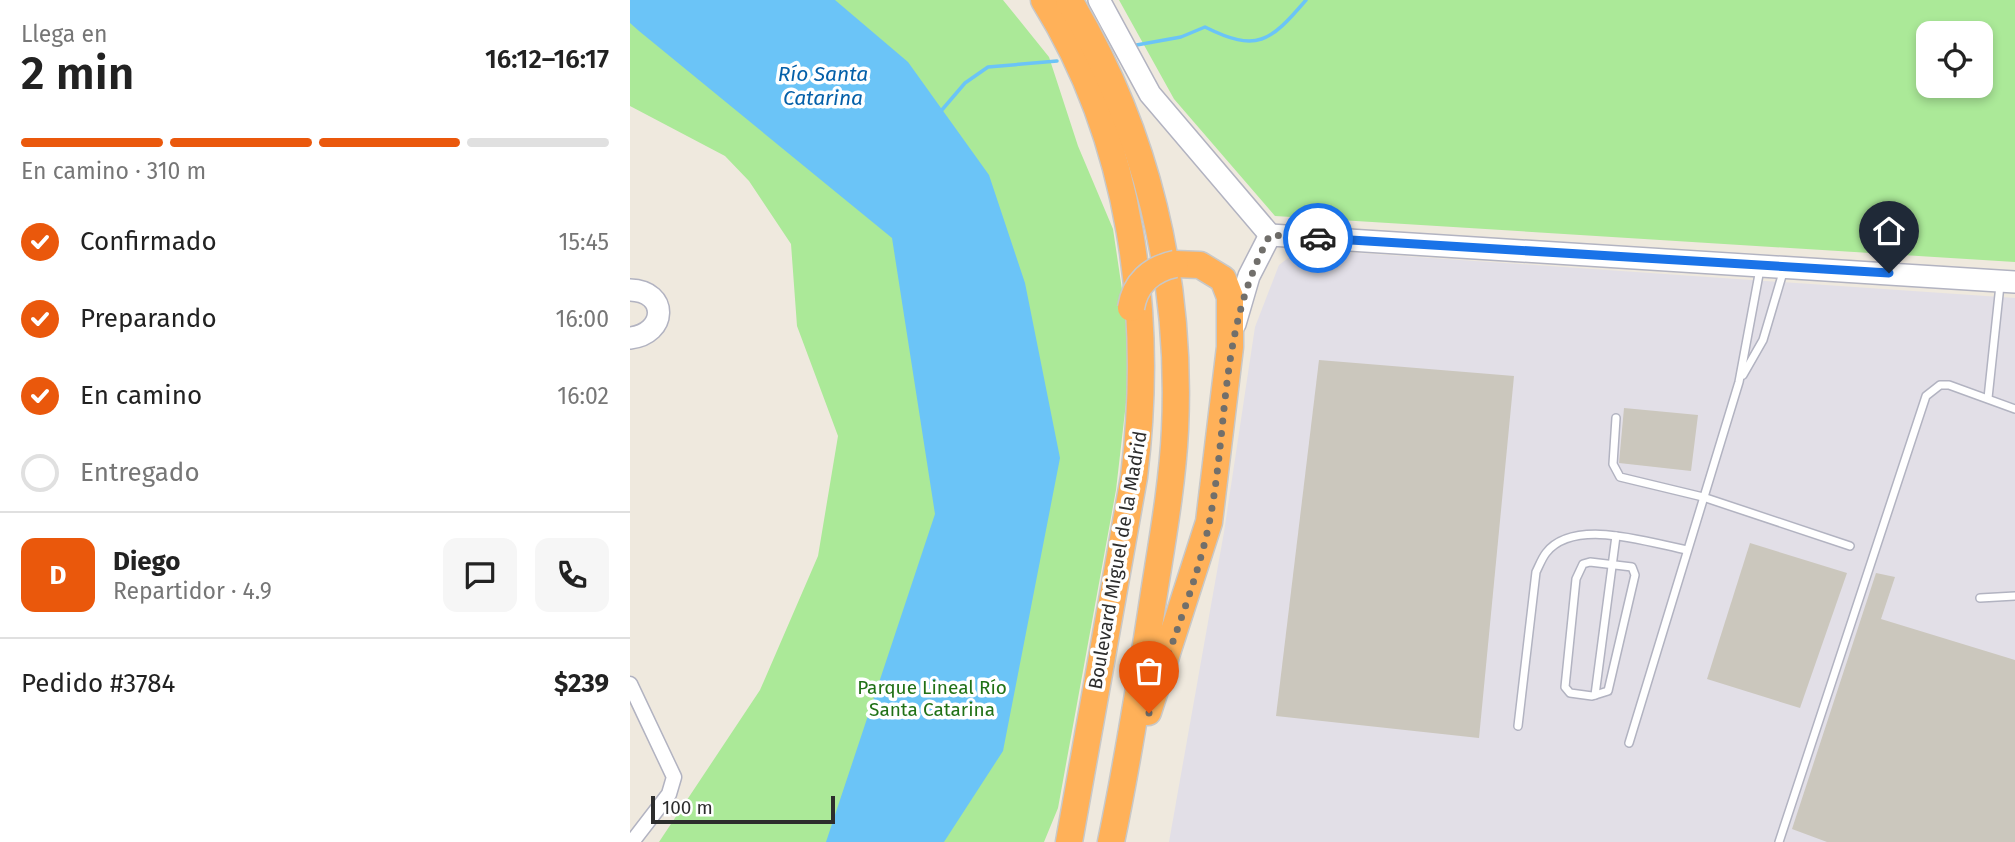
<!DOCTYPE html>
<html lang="es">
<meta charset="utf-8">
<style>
:root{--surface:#fff;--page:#f6f6f6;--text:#222;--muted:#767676;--line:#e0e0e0;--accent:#ea580c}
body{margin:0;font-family:"Fira Sans",sans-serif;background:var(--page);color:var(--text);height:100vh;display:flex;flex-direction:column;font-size:26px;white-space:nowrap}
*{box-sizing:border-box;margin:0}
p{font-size:23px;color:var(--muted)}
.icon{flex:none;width:38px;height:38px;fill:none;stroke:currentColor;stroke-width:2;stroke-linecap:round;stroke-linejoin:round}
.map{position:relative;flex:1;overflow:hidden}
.panel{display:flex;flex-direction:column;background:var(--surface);width:630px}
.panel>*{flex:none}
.controls{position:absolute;left:1286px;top:21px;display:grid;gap:14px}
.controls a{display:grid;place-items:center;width:77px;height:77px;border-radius:14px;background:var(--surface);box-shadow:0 4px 10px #0003;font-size:35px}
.scale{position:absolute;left:21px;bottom:18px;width:184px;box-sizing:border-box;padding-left:7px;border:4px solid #2d2d2d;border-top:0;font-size:19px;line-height:24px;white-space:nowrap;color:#2d2d2d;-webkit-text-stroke:5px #fff;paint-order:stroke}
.pin{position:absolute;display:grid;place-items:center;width:60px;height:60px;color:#fff;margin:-72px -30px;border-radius:50% 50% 50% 0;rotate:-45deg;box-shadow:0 0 7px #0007}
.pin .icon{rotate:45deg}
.courier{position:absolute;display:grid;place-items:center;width:70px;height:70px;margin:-35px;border:5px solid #1a73e8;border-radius:50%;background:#fff;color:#222;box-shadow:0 2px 9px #0007}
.head em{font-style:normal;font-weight:600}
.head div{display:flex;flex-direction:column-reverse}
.head{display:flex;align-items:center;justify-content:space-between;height:119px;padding:0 21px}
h1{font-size:46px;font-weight:600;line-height:52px}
.bar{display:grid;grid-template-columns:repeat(4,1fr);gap:10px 7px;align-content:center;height:84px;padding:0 21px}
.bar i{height:9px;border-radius:5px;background:var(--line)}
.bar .on{background:var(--accent)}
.bar p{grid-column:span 4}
.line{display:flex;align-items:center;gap:18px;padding:0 21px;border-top:2px solid var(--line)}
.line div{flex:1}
.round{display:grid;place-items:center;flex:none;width:74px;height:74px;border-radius:14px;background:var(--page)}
ol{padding:0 21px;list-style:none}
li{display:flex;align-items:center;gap:21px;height:77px}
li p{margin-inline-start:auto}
li .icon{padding:7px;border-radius:50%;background:var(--accent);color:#fff;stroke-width:4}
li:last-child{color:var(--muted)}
li i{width:38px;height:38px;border:4px solid var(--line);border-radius:50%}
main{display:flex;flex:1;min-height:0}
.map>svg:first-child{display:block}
.industrial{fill:#e2dfe7}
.green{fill:#abe998;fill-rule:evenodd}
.water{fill:#6bc4f7}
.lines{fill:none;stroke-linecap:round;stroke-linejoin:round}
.stream{stroke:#6bc4f7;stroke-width:3.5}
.building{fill:#cbc7bd}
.lane-casing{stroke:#b2b3c1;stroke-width:10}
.street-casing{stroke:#b2b3c1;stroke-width:17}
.secondary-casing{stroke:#b2b3c1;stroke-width:24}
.highway-casing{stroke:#c8c8c8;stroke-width:29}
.lane{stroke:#fff;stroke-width:7}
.street{stroke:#fff;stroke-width:14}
.secondary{stroke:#fff;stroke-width:21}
.highway{stroke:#ffb159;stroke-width:26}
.highway-bridge-casing{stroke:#c8c8c8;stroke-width:29;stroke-linecap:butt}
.highway-bridge{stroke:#ffb159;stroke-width:26}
.done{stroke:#716f6b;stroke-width:7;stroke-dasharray:0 12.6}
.route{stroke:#1a73e8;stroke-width:9}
.labels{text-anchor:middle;stroke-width:7;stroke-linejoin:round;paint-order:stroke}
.street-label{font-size:19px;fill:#2d2d2d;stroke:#fff}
.park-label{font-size:19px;fill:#207116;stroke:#fff}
.water-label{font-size:21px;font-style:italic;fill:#0460a9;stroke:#fff}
</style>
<main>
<section class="panel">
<div class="head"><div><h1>2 min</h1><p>Llega en</p></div><em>16:12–16:17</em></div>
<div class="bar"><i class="on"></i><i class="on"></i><i class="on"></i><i></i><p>En camino · 310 m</p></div>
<ol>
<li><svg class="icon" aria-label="check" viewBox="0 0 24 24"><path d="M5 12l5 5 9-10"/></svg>Confirmado<p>15:45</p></li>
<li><svg class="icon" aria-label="check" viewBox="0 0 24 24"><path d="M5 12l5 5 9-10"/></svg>Preparando<p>16:00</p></li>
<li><svg class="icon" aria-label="check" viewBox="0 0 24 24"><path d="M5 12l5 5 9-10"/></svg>En camino<p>16:02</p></li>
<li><i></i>Entregado</li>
</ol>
<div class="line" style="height:126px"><b class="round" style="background:var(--accent);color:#fff">D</b><div><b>Diego</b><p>Repartidor · 4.9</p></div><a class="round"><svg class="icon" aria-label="chat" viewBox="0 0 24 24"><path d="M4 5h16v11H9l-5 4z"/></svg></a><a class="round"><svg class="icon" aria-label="phone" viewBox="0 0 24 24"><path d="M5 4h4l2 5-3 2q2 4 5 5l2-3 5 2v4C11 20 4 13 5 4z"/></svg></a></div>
<div class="line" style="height:91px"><div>Pedido #3784</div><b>$239</b></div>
</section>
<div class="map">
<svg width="1385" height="842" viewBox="0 0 1385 842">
<rect width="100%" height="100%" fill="#efe9de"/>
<polygon class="industrial" points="670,249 1385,298 1385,842 539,842 594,532 625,327 649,265"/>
<g class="green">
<polygon points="0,0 373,0 419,57 448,146 483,229 497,323 497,394 486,490 428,808 414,842 29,842 130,690 188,556 208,436 167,326 161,244 119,181 95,156 0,106"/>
<path d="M489 0H1385V262L645 216 544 99ZM1298 33H1351V86H1298Z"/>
</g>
<polygon class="water" points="0,0 205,0 278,62 359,175 395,283 430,458 373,751 314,842 196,842 305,514 262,238 9,31 0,23"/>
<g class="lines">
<g class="stream">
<path d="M501 46 551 37 575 27C627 53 640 42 676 0"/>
<polyline points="311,111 335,83 358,67 427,61"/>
</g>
</g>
<g class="building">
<polygon points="689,360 884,376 849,738 646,716"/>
<polygon points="994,408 1068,415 1061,471 989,463"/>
<polygon points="1120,543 1217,573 1170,708 1077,679"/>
<polygon points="1246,573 1265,577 1251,619 1385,660 1385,842 1197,842 1162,829"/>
</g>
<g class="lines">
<g class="lane-casing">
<g id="lane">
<polyline points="1113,375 1133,340 1154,269"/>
<polyline points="1358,398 1370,285"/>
<polyline points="986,418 983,464 990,477 1073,497 1220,546"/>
<polygon points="960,562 1002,567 1005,575 978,691 962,696 940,693 935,687 946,579 953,564"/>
<polyline points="1350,598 1385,596"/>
<polyline points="965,695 986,536"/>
<path d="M888 726 906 572C909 566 912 558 916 553 944 517 1020 543 1057 550"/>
<polyline points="999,743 1109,382 1130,269"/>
<polyline points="1149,842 1296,396 1310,385 1319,385 1385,409"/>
</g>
</g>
<g class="street-casing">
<polyline id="street" points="0,684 44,777 39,794 2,842"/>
</g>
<g class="secondary-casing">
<g id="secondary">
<polyline points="469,0 520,94 640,235"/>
<polyline points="640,235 1385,282"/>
<path d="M0 290C39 291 37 334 0 338"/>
<polyline points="605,324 619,276 640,235"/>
</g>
</g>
<g class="highway-casing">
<g id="highway">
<path d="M414 0C502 141 524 314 504 477L439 842"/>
<path d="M439 0C517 131 552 278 545 430 542 491 530 552 521 613 509 690 497 766 481 842"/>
<polyline points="518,712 579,522 600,347 600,297 593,279 570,265 545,264"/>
</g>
</g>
<use href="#lane" class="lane"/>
<use href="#street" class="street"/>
<use href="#secondary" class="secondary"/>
<use href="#highway" class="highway"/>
<g class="highway-bridge-casing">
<path id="highway-bridge" d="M501 308C505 283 521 269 545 264"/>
</g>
<use href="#highway-bridge" class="highway-bridge"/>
</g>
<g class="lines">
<path class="done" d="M519 713C538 649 567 585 580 519 599 418 589 330 640 235L688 238"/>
<polyline class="route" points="688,238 1259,273"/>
</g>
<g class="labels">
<g class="street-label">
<text transform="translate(487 560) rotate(-80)" y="7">Boulevard Miguel de la Madrid</text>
</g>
<g class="park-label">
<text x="302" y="694">Parque Lineal Río<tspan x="302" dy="22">Santa Catarina</tspan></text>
</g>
<g class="water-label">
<text x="193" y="81">Río Santa<tspan x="193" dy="24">Catarina</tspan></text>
</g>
</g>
</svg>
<div class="controls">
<a><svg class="icon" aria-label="locate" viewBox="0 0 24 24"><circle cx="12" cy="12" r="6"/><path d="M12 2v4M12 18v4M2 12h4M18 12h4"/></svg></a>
</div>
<div class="scale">100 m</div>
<div class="pin" style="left:519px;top:713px;background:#ea580c"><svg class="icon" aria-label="bag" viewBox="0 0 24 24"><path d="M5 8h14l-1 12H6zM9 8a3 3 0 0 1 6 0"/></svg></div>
<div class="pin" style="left:1259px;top:273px;background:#1f2937"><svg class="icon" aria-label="home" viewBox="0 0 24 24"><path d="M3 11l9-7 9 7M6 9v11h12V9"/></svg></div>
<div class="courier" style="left:688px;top:238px"><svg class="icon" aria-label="car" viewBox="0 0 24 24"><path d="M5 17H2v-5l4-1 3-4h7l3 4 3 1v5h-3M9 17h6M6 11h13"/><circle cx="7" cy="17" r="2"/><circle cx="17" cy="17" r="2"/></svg></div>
</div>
</main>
